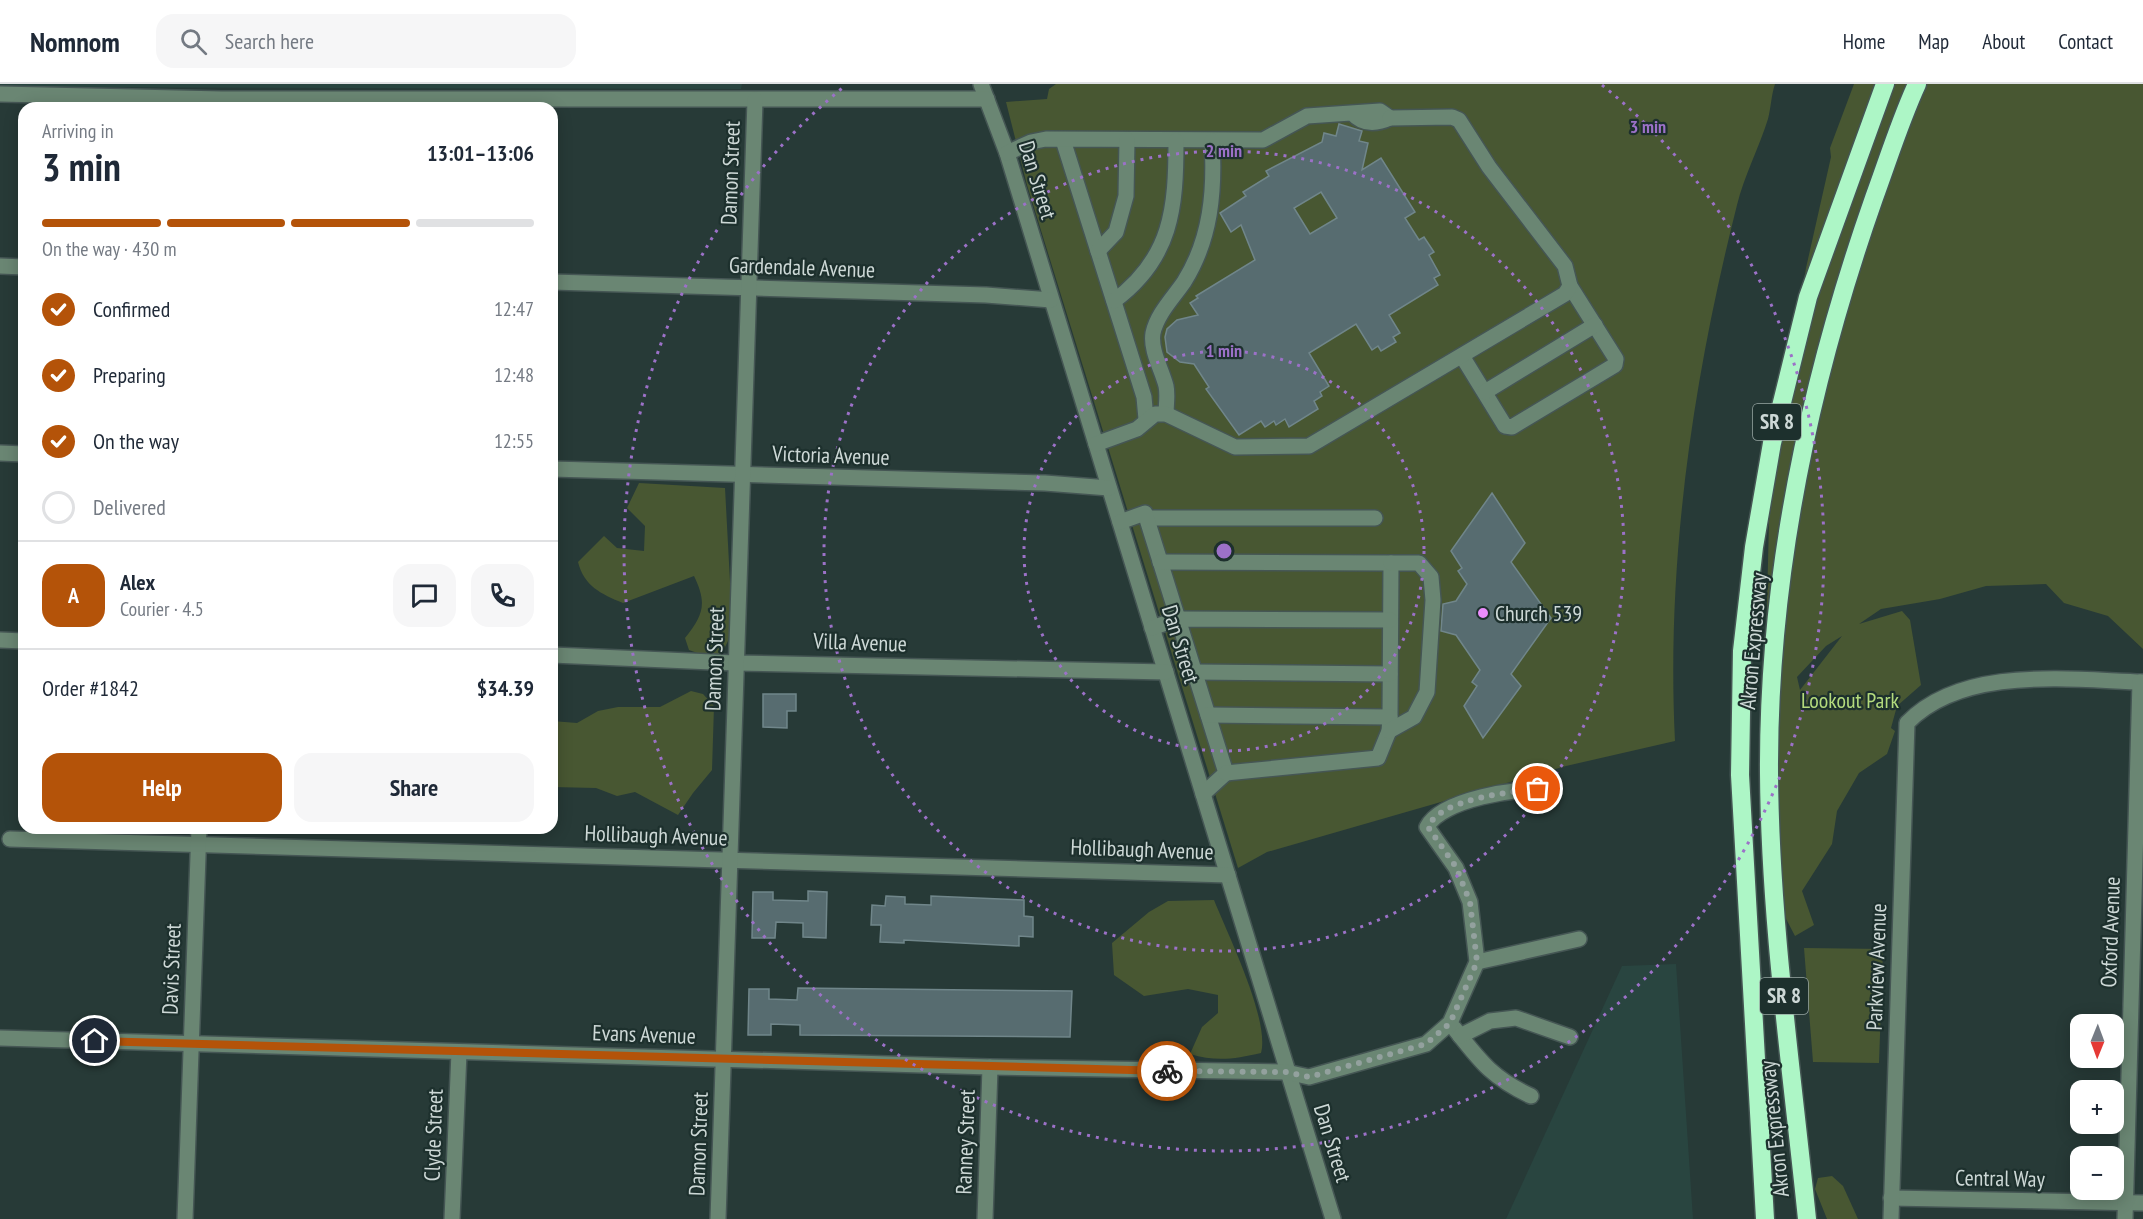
<!DOCTYPE html>
<meta charset="utf-8">
<style>
:root{--surface:#fff;--page:#f6f6f7;--text:#1f2937;--muted:#747a83;--line:#e0e1e3;--accent:#b45309}
body{margin:0;font-family:"PT Sans Narrow",sans-serif;background:var(--page);color:var(--text);height:100vh;display:flex;flex-direction:column;font-size:22px;white-space:nowrap}
*{box-sizing:border-box;margin:0}
p{font-size:20px;color:var(--muted)}
.icon{flex:none;width:33px;height:33px;fill:none;stroke:currentColor;stroke-width:2;stroke-linecap:round;stroke-linejoin:round}
.map{position:relative;flex:1;overflow:hidden}
.details{position:absolute;left:18px;top:18px;width:540px;height:732px;display:flex;flex-direction:column;background:var(--surface);border-radius:18px;box-shadow:0 3px 15px #0003}
.details>*{flex:none}
.needle{width:39px;rotate:181deg}
.controls{position:absolute;left:2070px;top:930px;display:grid;gap:12px}
.controls a{display:grid;place-items:center;width:54px;height:54px;border-radius:12px;background:var(--surface);box-shadow:0 3px 15px #0003;font-size:30px}
.pin{position:absolute;display:grid;place-items:center;width:51px;height:51px;color:#fff;margin:-26px;border:3px solid #fff;border-radius:50%;box-shadow:0 2px 6px #0007}
.courier{position:absolute;display:grid;place-items:center;width:60px;height:60px;margin:-30px;border:4px solid #b45309;border-radius:50%;background:#fff;color:#222;box-shadow:0 2px 8px #0007}
.summary em{font-style:normal;font-weight:800}
.summary div{display:flex;flex-direction:column-reverse}
.summary{display:flex;align-items:center;justify-content:space-between;height:102px;padding:0 24px}
h1{font-size:39px;font-weight:800;line-height:45px}
.bar{display:grid;grid-template-columns:repeat(4,1fr);gap:9px 6px;align-content:center;height:72px;padding:0 24px}
.bar i{height:8px;border-radius:4px;background:var(--line)}
.bar .active{background:var(--accent)}
.bar p{grid-column:span 4}
.line{display:flex;align-items:center;gap:15px;padding:0 24px;border-top:2px solid var(--line)}
.line div{flex:1}
.round{display:grid;place-items:center;flex:none;width:63px;height:63px;border-radius:18px;background:var(--page)}
ol{padding:0 24px;list-style:none}
li{display:flex;align-items:center;gap:18px;height:66px}
li p{margin-inline-start:auto}
li .icon{padding:6px;border-radius:50%;background:var(--accent);color:#fff;stroke-width:4}
li:last-child{color:var(--muted)}
li i{width:33px;height:33px;border:3px solid var(--line);border-radius:50%}
.primary-button{display:flex;gap:12px;margin-top:auto;padding:12px 24px}
.primary-button a{flex:1;height:69px;border-radius:18px;background:var(--accent);color:#fff;font-size:24px;font-weight:800;line-height:69px;text-align:center}
.primary-button a+a{background:var(--page);color:var(--text)}
header{display:flex;align-items:center;gap:36px;box-sizing:border-box;height:84px;padding:0 30px;background:var(--surface);border-bottom:2px solid var(--line)}
header strong{font-size:28px}
nav{display:flex;gap:33px;margin-inline-start:auto;font-size:21px}
.search{width:420px;height:54px;background:var(--page);display:flex;align-items:center;gap:15px;box-sizing:border-box;padding:0 21px;border-radius:18px;color:var(--muted);font-size:22px}
.map>svg:first-child{display:block}
.built{fill:#294540}
.green{fill:#485732;fill-rule:evenodd}
.building{fill:#576c70;stroke:#70868a;stroke-width:1.5;fill-rule:evenodd}
.lines{fill:none;stroke-linecap:round;stroke-linejoin:round}
.minor-casing{stroke:#455654;stroke-width:18}
.highway-casing{stroke:#455654;stroke-width:21}
.minor{stroke:#6a8673;stroke-width:15}
.highway{stroke:#adf6c6;stroke-width:18}
.done{stroke:#93a19e;stroke-width:6;stroke-dasharray:0 10.8}
.route{stroke:#b45309;stroke-width:8}
.ring{fill:none;stroke:#9c71c8;stroke-width:3;stroke-dasharray:3 6}
.poi-dot{fill:#eb8dfc;stroke:#1d302d;stroke-width:2}
.labels{text-anchor:middle;stroke-width:4.5;stroke-linejoin:round;paint-order:stroke}
.shield{fill:#1d302d;stroke:#98a6a3;stroke-width:1.5}
.shield-label{font-size:21px;font-weight:bold;fill:#cdd8d6}
.street-label{font-size:22px;fill:#cdd8d6;stroke:#1d302d}
.poi-label{font-size:22px;fill:#cdd8d6;stroke:#1d302d;text-anchor:start}
.park-label{font-size:22px;fill:#b4db7d;stroke:#1d302d}
.centre{fill:#9c71c8;stroke:#1d302d;stroke-width:3}
.ring-label{font-size:18px;text-anchor:middle;font-weight:bold;fill:#9c71c8;stroke:#1d302d;stroke-width:4.5;stroke-linejoin:round;paint-order:stroke}
</style>
<header>
<strong>Nomnom</strong>
<div class="search"><svg class="icon" aria-label="search" viewBox="0 0 24 24"><circle cx="10" cy="10" r="6"/><path d="M15 15l6 6"/></svg>Search here</div>
<nav><a>Home</a><a>Map</a><a>About</a><a>Contact</a></nav>
</header>
<div class="map">
<svg width="2143" height="1135" viewBox="0 0 2143 1135">
<rect width="100%" height="100%" fill="#273a37"/>
<g class="built">
<polygon points="0,0 742,0 741,5 0,3"/>
<polygon points="1676,880 1693,1135 1506,1135 1622,882"/>
</g>
<g class="green">
<path d="M1056 0H1775C1771 12 1771 24 1768 35 1759 64 1744 92 1737 121 1693 295 1666 477 1675 657L1566 682 1267 768 1238 784 1027 101 1006 18 1047 15 1049 5Z"/>
<path d="M1854 0H2143V565L2108 532 2064 519 2046 500 1986 502 1940 515 1881 525 1859 540 1902 527 1910 536 1921 601 1897 622 1891 644 1895 647 1887 670 1859 689 1837 727 1832 760 1802 807 1814 841 1795 852 1783 829 1766 560 1769 437 1791 272 1806 184 1831 73 1830 64ZM1842 552 1800 606 1797 593 1826 562Z"/>
<path d="M639 399 725 404 732 535 728 557 721 571H703L689 566 685 554C704 530 707 519 694 492L623 519C601 510 584 502 578 478L604 452 617 464 644 467 645 442 627 424Z"/>
<polygon points="691,607 703,610 714,622 712,686 693,709 678,731 635,708 617,712 596,704 552,703 552,637 577,639 598,627 618,623 660,623"/>
<path d="M1214 816C1228 851 1270 936 1261 969 1235 975 1216 978 1190 970L1202 943 1218 929V911L1188 905 1144 912 1114 891 1112 859 1149 828 1168 817Z"/>
<polygon points="1804,864 1883,865 1879,979 1813,978"/>
<polygon points="1832,1092 1843,1102 1858,1135 1827,1135 1815,1105 1818,1094"/>
</g>
<g class="building">
<path d="M1339 40 1362 47 1359 57 1368 59 1362 86 1381 74 1415 128 1405 134 1419 156 1424 153 1434 168 1429 171 1440 191 1434 194 1438 201 1389 231 1400 249 1393 253 1396 258 1381 267 1378 262 1372 266 1356 240 1309 269 1329 302 1320 308 1322 312 1314 317 1318 325 1289 343 1285 335 1276 341 1274 337 1265 343 1261 337 1239 351 1206 305 1209 303 1194 280 1180 278 1167 268 1165 253 1167 245 1177 236 1198 231 1190 219 1198 214 1196 212 1255 176 1241 141 1231 148 1220 129 1246 112 1243 108 1269 92 1266 87 1322 58 1324 49 1336 52ZM1321 108 1337 134 1310 150 1294 124Z"/>
<polygon points="1492,409 1525,459 1511,478 1551,534 1511,590 1521,602 1483,654 1464,622 1477,602 1472,598 1480,586 1456,551 1441,547 1443,520 1456,517 1467,500 1458,487 1462,484 1451,467"/>
<polygon points="763,610 796,610 796,627 787,627 787,644 763,643"/>
<polygon points="808,807 827,808 826,854 803,853 803,839 776,838 775,854 752,854 753,808 773,808 773,816 808,817"/>
<polygon points="886,812 905,813 905,820 931,821 931,812 1024,816 1024,832 1033,833 1033,853 1019,852 1019,862 904,856 904,859 880,858 881,841 871,841 872,821 885,822"/>
<polygon points="798,904 1072,907 1070,953 800,951 800,941 771,940 771,951 748,951 749,905 769,905 769,915 797,916"/>
</g>
<g class="lines">
<g class="minor-casing">
<g id="minor">
<polyline points="981,0 1007,69 1333,1135"/>
<polyline points="0,10 222,15 987,15"/>
<polyline points="1063,56 1144,313 1146,335"/>
<path d="M1007 69 1031 58 1046 55 1263 56 1307 32 1380 27 1390 34C1377 40 1363 41 1353 30"/>
<polyline points="1098,167 1116,148 1126,112 1127,56"/>
<polyline points="0,182 24,183"/>
<polyline points="552,198 986,211 1051,216"/>
<path d="M1114 217C1172 174 1176 124 1176 57"/>
<polyline points="1462,272 1505,342 1512,343 1615,281 1616,275 1570,202"/>
<polyline points="1485,308 1595,241"/>
<path d="M1166 330C1166 321 1168 311 1166 302 1162 286 1150 266 1153 249 1157 230 1173 214 1184 198 1211 155 1215 107 1212 57"/>
<polyline points="1096,360 1137,345 1155,330 1166,330 1235,363 1309,362 1565,210 1570,202 1565,182 1489,83 1459,36 1452,33 1390,34"/>
<polyline points="0,369 24,370"/>
<polyline points="552,385 1045,399 1109,404"/>
<polyline points="1147,434 1375,434"/>
<polyline points="1120,438 1145,429 1226,689 1203,710"/>
<polyline points="1160,478 1391,479 1390,633 1389,647 1378,674 1226,689"/>
<polyline points="1152,544 1177,535 1390,536"/>
<polyline points="0,556 24,557"/>
<polyline points="552,571 735,579 1166,588"/>
<polyline points="1194,588 1390,590"/>
<polyline points="1208,631 1390,633"/>
<polyline points="1389,647 1414,633 1427,608 1433,516 1431,493 1419,479 1391,479"/>
<polyline points="10,755 1228,791"/>
<polyline points="1477,878 1579,855"/>
<path d="M1454 944C1480 977 1492 994 1531 1012"/>
<polyline points="1460,952 1490,937 1516,934 1570,953"/>
<path d="M0 954 990 983 1286 988 1309 993 1426 960 1450 939 1477 878 1470 818 1456 784 1427 743C1441 715 1519 703 1548 706"/>
<polyline points="1891,1114 2143,1119"/>
<polyline points="185,1135 199,744"/>
<polyline points="452,1135 459,968"/>
<polyline points="718,1135 755,16"/>
<polyline points="985,1135 990,983"/>
<path d="M1891 1135 1907 639C1963 581 2070 596 2143 598"/>
<polyline points="2125,1135 2140,598"/>
</g>
</g>
<g class="highway-casing">
<g id="highway">
<polyline points="1765,1135 1740,691 1742,567 1754,463 1772,359 1808,213 1885,0"/>
<path d="M1807 1135C1792 987 1770 838 1769 689 1768 493 1809 299 1874 114 1888 76 1900 37 1917 0"/>
</g>
</g>
<use href="#minor" class="minor"/>
<use href="#highway" class="highway"/>
</g>
<g class="lines">
<path class="done" d="M1167 987 1286 988 1309 993 1426 960 1450 939 1477 878 1470 818 1456 783 1428 743C1440 715 1509 708 1538 705"/>
<polyline class="route" points="95,957 1167,987"/>
</g>
<g class="ring">
<circle cx="1224" cy="467" r="200"/>
<circle cx="1224" cy="467" r="400"/>
<path d="M1602 1A600 600 0 1 1 846 1"/>
</g>
<circle class="poi-dot" cx="1483" cy="529" r="6"/>
<g class="labels">
<g class="shield">
<rect x="1753" y="320" width="48" height="36" rx="4.5"/>
<rect x="1760" y="894" width="48" height="36" rx="4.5"/>
</g>
<g class="shield-label">
<text x="1777" y="345">SR 8</text>
<text x="1784" y="919">SR 8</text>
</g>
<g class="street-label">
<text transform="translate(730 89) rotate(-88)" y="8">Damon Street</text>
<text transform="translate(1038 96) rotate(73)" y="8">Dan Street</text>
<text transform="translate(802 183) rotate(2)" y="8">Gardendale Avenue</text>
<text transform="translate(831 371) rotate(2)" y="8">Victoria Avenue</text>
<text transform="translate(1753 557) rotate(-85)" y="8">Akron Expressway</text>
<text transform="translate(860 558) rotate(2)" y="8">Villa Avenue</text>
<text transform="translate(1181 560) rotate(73)" y="8">Dan Street</text>
<text transform="translate(714 575) rotate(-88)" y="8">Damon Street</text>
<text transform="translate(656 751) rotate(2)" y="8">Hollibaugh Avenue</text>
<text transform="translate(1142 765) rotate(2)" y="8">Hollibaugh Avenue</text>
<text transform="translate(2110 848) rotate(-88)" y="8">Oxford Avenue</text>
<text transform="translate(1876 883) rotate(-88)" y="8">Parkview Avenue</text>
<text transform="translate(171 885) rotate(-88)" y="8">Davis Street</text>
<text transform="translate(644 950) rotate(2)" y="8">Evans Avenue</text>
<text transform="translate(1774 1045) rotate(-96)" y="8">Akron Expressway</text>
<text transform="translate(433 1051) rotate(-88)" y="8">Clyde Street</text>
<text transform="translate(965 1058) rotate(-88)" y="8">Ranney Street</text>
<text transform="translate(1333 1059) rotate(73)" y="8">Dan Street</text>
<text transform="translate(698 1060) rotate(-88)" y="8">Damon Street</text>
<text transform="translate(2000 1094) rotate(1)" y="8">Central Way</text>
</g>
<g class="poi-label">
<text x="1495" y="537">Church 539</text>
</g>
<g class="park-label">
<text x="1850" y="624">Lookout Park</text>
</g>
</g>
<circle cx="1224" cy="467" r="9" class="centre"/>
<g class="ring-label">
<text x="1648" y="49">3 min</text>
<text x="1224" y="73">2 min</text>
<text x="1224" y="273">1 min</text>
</g>
</svg>
<div class="controls">
<a><svg class="needle" viewBox="-14 -14 28 28"><path d="M0-13l5 13h-10z" fill="#e53935"/><path d="M0 13l5-13h-10z" fill="#747a83"/></svg></a>
<a>+</a>
<a>−</a>
</div>
<div class="pin" style="left:1538px;top:705px;background:#ea580c"><svg class="icon" aria-label="bag" viewBox="0 0 24 24"><path d="M5 8h14l-1 12H6zM9 8a3 3 0 0 1 6 0"/></svg></div>
<div class="pin" style="left:95px;top:957px;background:#1f2937"><svg class="icon" aria-label="home" viewBox="0 0 24 24"><path d="M3 11l9-7 9 7M6 9v11h12V9"/></svg></div>
<div class="courier" style="left:1167px;top:987px"><svg class="icon" aria-label="bike" viewBox="0 0 24 24"><circle cx="6" cy="16" r="4"/><circle cx="18" cy="16" r="4"/><path d="M6 16l4-8h5l3 8M10 8l3 8H6M13 5h3"/></svg></div>
<section class="details">
<div class="summary"><div><h1>3 min</h1><p>Arriving in</p></div><em>13:01–13:06</em></div>
<div class="bar"><i class="active"></i><i class="active"></i><i class="active"></i><i></i><p>On the way · 430 m</p></div>
<ol>
<li><svg class="icon" aria-label="check" viewBox="0 0 24 24"><path d="M5 12l5 5 9-10"/></svg>Confirmed<p>12:47</p></li>
<li><svg class="icon" aria-label="check" viewBox="0 0 24 24"><path d="M5 12l5 5 9-10"/></svg>Preparing<p>12:48</p></li>
<li><svg class="icon" aria-label="check" viewBox="0 0 24 24"><path d="M5 12l5 5 9-10"/></svg>On the way<p>12:55</p></li>
<li><i></i>Delivered</li>
</ol>
<div class="line" style="height:108px"><b class="round" style="background:var(--accent);color:#fff">A</b><div><b>Alex</b><p>Courier · 4.5</p></div><a class="round"><svg class="icon" aria-label="chat" viewBox="0 0 24 24"><path d="M4 5h16v11H9l-5 4z"/></svg></a><a class="round"><svg class="icon" aria-label="phone" viewBox="0 0 24 24"><path d="M5 4h4l2 5-3 2q2 4 5 5l2-3 5 2v4C11 20 4 13 5 4z"/></svg></a></div>
<div class="line" style="height:78px"><div>Order #1842</div><b>$34.39</b></div>
<div class="primary-button"><a>Help</a><a>Share</a></div>
</section>
</div>
